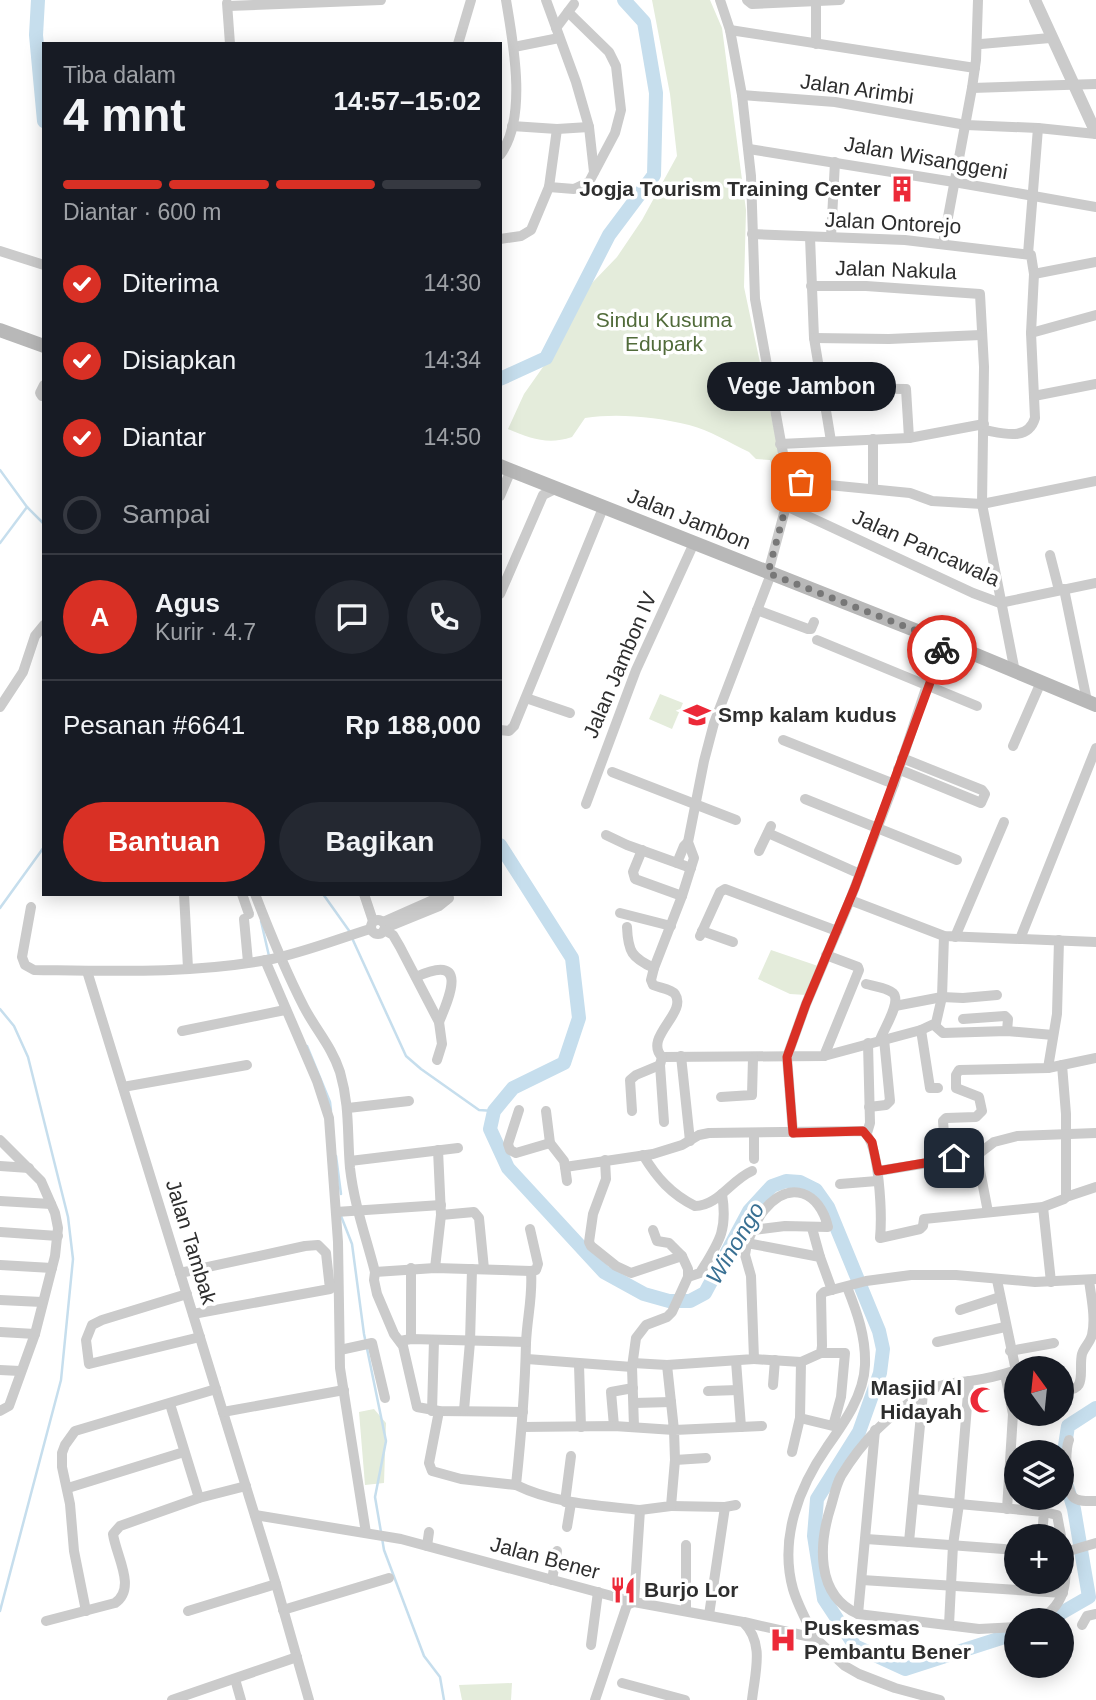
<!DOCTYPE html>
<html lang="id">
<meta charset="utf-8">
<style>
:root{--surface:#171b24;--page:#242831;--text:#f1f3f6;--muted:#9ea1a6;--line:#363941;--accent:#d93025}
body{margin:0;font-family:Helvetica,sans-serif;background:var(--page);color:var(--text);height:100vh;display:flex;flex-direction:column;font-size:26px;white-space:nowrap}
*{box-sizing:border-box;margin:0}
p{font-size:23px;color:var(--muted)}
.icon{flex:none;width:38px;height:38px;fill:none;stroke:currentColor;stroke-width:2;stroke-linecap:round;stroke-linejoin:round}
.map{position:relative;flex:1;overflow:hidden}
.side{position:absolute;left:42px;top:42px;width:460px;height:854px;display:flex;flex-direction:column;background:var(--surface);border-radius:0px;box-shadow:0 4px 18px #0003}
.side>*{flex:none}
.needle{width:46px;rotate:345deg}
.controls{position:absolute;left:1004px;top:1356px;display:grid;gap:14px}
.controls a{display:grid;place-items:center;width:70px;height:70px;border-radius:50%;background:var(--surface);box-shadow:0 4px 18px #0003;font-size:35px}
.pin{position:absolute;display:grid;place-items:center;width:60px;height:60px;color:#fff;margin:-30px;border-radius:14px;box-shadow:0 4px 10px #0006}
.courier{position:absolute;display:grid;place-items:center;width:70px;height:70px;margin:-35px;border:5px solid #d93025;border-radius:50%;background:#fff;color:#222;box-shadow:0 2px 9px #0007}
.bubble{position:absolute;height:49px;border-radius:24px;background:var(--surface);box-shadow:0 4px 18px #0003;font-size:23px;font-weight:700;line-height:49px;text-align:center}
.headline em{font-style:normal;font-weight:700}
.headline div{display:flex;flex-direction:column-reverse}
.headline{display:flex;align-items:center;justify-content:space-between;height:119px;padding:0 21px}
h1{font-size:46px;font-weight:700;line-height:52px}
.bar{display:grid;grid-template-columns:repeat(4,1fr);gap:10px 7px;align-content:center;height:84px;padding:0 21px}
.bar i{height:9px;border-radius:5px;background:var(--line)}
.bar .selected{background:var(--accent)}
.bar p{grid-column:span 4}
.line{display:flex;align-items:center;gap:18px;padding:0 21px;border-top:2px solid var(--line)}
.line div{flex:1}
.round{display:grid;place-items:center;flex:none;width:74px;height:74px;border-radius:37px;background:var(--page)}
ol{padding:0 21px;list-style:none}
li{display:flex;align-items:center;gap:21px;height:77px}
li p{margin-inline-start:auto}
li .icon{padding:7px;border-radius:50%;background:var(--accent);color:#fff;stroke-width:4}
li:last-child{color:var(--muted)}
li i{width:38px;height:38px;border:4px solid var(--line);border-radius:50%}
.primary-button{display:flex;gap:14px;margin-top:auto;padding:14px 21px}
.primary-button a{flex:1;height:80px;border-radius:42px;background:var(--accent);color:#fff;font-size:28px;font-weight:700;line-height:80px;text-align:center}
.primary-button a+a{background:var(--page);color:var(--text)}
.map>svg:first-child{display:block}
.green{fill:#e4ecdb}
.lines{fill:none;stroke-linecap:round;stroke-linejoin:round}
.stream{stroke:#c6deed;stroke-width:2.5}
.river{stroke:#c6deed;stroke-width:14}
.minor{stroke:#cbcbcb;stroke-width:10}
.tertiary{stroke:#cbcbcb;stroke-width:12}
.secondary{stroke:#b8b8b8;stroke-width:14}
.done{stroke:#777;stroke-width:7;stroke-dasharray:0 12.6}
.route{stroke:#d93025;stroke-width:9}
.labels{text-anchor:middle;stroke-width:7;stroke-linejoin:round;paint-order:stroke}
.street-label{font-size:21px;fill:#2e2e2e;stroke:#fff}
.poi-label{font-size:21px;font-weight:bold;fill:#2e2e2e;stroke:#fff;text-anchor:start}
.park-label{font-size:21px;fill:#516b3a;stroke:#fff}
.water-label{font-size:23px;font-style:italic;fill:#397093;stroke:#fff}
</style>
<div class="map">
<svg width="1096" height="1700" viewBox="0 0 1096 1700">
<rect width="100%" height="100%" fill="#fff"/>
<g class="green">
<path d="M652 0H710L722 28 746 210 744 287 782 467 773 469 770 460 756 459 749 452C730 443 709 430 689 425 656 417 618 413 585 418L572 437C548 445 532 439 508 429L524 394 550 357 590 285 617 257 642 220 677 156 670 94Z"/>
<polygon points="660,694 683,703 672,729 649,719"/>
<polygon points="771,950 818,966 806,995 790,994 758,979"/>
<polygon points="374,1409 386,1423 384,1483 365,1485 359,1412"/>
<polygon points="512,1683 511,1700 462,1700 459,1685"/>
</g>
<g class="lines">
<g class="stream">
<polyline points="0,470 27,507 44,524"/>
<polyline points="0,543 27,507"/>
<polyline points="323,894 350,932"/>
<polyline points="0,908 44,847"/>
<polyline points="261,921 269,956"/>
<polyline points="352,938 406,1056 421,1069 479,1110 494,1111"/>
<polyline points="0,1009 14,1026 28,1057 68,1217 73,1259 61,1380 0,1611"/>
<polyline points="307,1046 330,1102 331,1111"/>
<polyline points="336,1156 341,1194"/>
<polyline points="341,1216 352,1244 364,1334 386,1441 375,1497 381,1532"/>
<polyline points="382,1538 384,1550 424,1656 440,1677 444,1700"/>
</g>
<g class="river">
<polyline points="38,0 36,35 44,121"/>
<polyline points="500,379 546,358 609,235 654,175 656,93 644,22 624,0"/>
<polyline points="500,845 572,958 579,1018 564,1063 513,1088 494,1111 490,1129 508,1168 604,1272 644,1294 669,1301 690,1301 705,1293 749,1211 772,1186 786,1181 800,1182 816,1190 828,1207 879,1331 883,1349 880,1373 859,1432 817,1499 814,1536 824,1599 855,1646 905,1669 1017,1633"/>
<polyline points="1064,1452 1068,1426 1096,1408"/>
<polyline points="1049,1620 1089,1597 1074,1509 1067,1486"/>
</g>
<g class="minor">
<polyline points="546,0 576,82 589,127 594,172"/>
<polyline points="720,0 730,30 742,95 751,176 755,299 788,481 786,506 768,573"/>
<polyline points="747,0 752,4 840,0"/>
<polyline points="227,3 230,44"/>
<polyline points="228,6 381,0"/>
<polyline points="568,12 609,52 616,66 621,110 615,133 589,182 574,189 549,187 557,129 589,127"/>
<polyline points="556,28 574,4"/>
<polyline points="730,30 975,68"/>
<polyline points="458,44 471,0"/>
<polyline points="816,44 816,0"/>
<polyline points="981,44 1050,38"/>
<polyline points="514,47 559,38"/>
<polyline points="972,88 1096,84"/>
<polyline points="742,95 835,102 966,125 1038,128 1096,134"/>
<polyline points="512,126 557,129"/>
<polyline points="749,149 954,182 1096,207"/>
<path d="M500 155C528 118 513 42 506 0"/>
<path d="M752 234 905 240 1031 255 1034 274 1031 333 1035 418C1028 442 1002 433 984 430"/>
<polyline points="810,237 814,338 831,441"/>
<polyline points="831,237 835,162"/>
<polyline points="500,239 521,236 531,230 549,187"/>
<polyline points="943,244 972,88 976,60 978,0"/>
<polyline points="0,251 44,265"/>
<polyline points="1028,254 1038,128"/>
<polyline points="1034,274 1096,262"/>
<polyline points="811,286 866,286 980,294 984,367 982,504 1015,672"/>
<polyline points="1031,333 1096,315"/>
<polyline points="814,338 889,339 981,335"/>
<polyline points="824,388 906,389 909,438"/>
<polyline points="849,388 850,403"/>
<polyline points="42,396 40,393 44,385"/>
<polyline points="1034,396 1096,384"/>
<polyline points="873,439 873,489"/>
<polyline points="780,444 909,438 984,424"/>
<polyline points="788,481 910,493 932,501 982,504 1096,481"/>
<polyline points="500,496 511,470"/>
<polyline points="786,506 973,593 1000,603 1096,583"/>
<polyline points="1050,555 1059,590"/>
<polyline points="1064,589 1087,701"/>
<polyline points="500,594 543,495 557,488"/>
<polyline points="757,610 808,629 811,629 814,622"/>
<polyline points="817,640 977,706"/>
<polyline points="526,698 570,713"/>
<polyline points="0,707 23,672 35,636 44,625"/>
<polyline points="500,730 509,731 514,726 603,508"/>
<polyline points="783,740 894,784"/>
<polyline points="1013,746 1041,682"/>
<polyline points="898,769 981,803 985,794 982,790 902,758"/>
<polyline points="612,772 736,820"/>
<polyline points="805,799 957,860"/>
<polyline points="586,804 636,670 694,543"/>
<polyline points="768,833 860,874"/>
<polyline points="606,835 627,845 691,868"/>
<polyline points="642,850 633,872 635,879 682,896"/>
<polyline points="759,851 771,826"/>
<polyline points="677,863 684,846 688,842"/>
<polyline points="184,894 188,968"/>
<polyline points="242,894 249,914"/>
<path d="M255 894C270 933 285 970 304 1007 316 1030 332 1047 340 1072 350 1107 347 1133 350 1168 354 1204 366 1237 375 1272L435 1268 531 1271"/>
<polyline points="364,894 373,921"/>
<polyline points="850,900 944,936 1096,942"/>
<path d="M31 907 22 957 25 965 34 970C112 971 195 974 272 959 305 952 338 939 370 929"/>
<polyline points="620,913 671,926"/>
<polyline points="244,919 248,962"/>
<circle cx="378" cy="927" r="7"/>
<polyline points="383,922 444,895 449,898 439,906 385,928"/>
<path d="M627 927C628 952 632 958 654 968L651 980 653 985C660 988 671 989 675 994 688 1013 643 1037 662 1057L824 1056 859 970 858 967 826 955"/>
<polyline points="384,930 393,935 400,947 439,1022 442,1044 437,1060"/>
<polyline points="702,931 733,942"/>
<polyline points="700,936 720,892 725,889 837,931"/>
<polyline points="955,937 1004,822"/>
<polyline points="1020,939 1096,748"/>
<polyline points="265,960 317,1081 329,1118 338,1242 340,1368 366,1533"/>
<polyline points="654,968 682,896 694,858 688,842 704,761 714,723 771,574"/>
<polyline points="87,971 276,1584 309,1700"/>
<path d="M416 977C468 953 451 994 439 1022"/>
<path d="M866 984C874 986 888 988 893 993 902 1002 883 1030 880 1040"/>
<polyline points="895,1006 942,997 963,998 997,995"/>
<polyline points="963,1019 1005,1016 1008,1019 1007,1031"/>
<polyline points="934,1025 943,1033 1007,1031 1053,1035"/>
<polyline points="921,1030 930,1088 938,1088"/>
<polyline points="182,1031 285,1010"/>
<polyline points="681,1056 690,1141"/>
<polyline points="824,1056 921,1030 936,1023 942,997 944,936"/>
<polyline points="662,1057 660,1065 664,1122"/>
<polyline points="1048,1068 1057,1014 1059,940"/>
<polyline points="123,1087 247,1065"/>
<polyline points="721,1097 752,1095 753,1058"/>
<polyline points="869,1107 886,1105 890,1101 884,1039"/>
<polyline points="348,1108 409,1101"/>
<polyline points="519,1110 508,1144 510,1150 516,1153 550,1143"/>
<path d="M546 1111 550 1143 564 1161 565 1167 653 1154 682 1145 699 1135 709 1133 863 1131C880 1142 882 1217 880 1238L920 1229 923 1226 924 1219 1043 1207 1064 1199 1066 1197V1114L1062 1065"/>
<polyline points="632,1111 630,1080 636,1075 660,1065"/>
<polyline points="754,1133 754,1159"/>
<polyline points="793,1133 787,1057 806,1004 850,900 894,784 927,685 945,642"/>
<polyline points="867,1133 870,1123 868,1043"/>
<polyline points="0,1140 41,1181 55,1213 58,1228 55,1256 35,1334 9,1406 0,1411"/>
<path d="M643 1155C657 1178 671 1194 695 1206 718 1206 731 1180 752 1171"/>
<polyline points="977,1155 988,1212"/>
<polyline points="946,1159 943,1121 946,1118 976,1117 982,1111 979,1097 956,1088 956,1075 959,1070 1048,1068 1096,1058"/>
<polyline points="605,1160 606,1179 593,1214 589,1242 591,1246 616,1266 631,1273 682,1256"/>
<polyline points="350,1161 458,1148"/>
<polyline points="0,1166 29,1168"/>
<polyline points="565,1167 567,1181"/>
<polyline points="878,1171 977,1155 994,1142 1017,1136 1096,1133"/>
<polyline points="840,1184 877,1181"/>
<polyline points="1066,1197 1096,1187"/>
<polyline points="0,1201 51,1204"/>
<polyline points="1043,1207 1051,1282"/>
<polyline points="336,1212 441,1205"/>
<polyline points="441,1215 474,1212 479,1218 484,1269"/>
<polyline points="812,1228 820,1257"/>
<polyline points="530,1229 538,1264 536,1270 531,1271"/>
<path d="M753 1230 785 1226 828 1227C820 1192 790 1179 765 1209 756 1219 752 1232 747 1243L820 1257 832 1290"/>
<polyline points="0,1232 58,1236"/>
<polyline points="0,1265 52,1268"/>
<polyline points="435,1268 441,1215 438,1150"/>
<path d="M531 1271C533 1296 527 1318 526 1343 525 1390 521 1438 516 1485 555 1504 597 1505 640 1510"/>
<polyline points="375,1272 374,1280 377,1294 394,1334 403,1346 417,1407 439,1411 523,1412"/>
<polyline points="180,1273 305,1246 318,1245 326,1253 330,1289 193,1314"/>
<path d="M688 1277 700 1273C719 1242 728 1231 722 1194"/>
<polyline points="997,1280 1016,1371"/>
<polyline points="187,1294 102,1320 92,1325 86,1340 89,1364 200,1337"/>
<polyline points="0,1300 42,1302"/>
<polyline points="960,1310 1000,1297"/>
<polyline points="0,1332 35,1334"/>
<polyline points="411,1339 411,1268"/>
<polyline points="400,1341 411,1339 526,1342"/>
<polyline points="937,1342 1005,1327"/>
<polyline points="340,1350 372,1343 385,1398"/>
<polyline points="1010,1351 1054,1343"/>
<polyline points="527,1359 632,1367"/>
<polyline points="754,1359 801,1362"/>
<polyline points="736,1361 741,1427"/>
<polyline points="633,1363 667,1365 754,1359 751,1276 745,1255 747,1243"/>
<polyline points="579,1365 581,1427"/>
<polyline points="0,1370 20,1371"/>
<path d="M1017 1370C1001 1375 986 1379 970 1381 953 1383 938 1384 924 1393 888 1415 863 1440 841 1476 836 1485 834 1496 831 1506 819 1543 815 1595 858 1614L979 1629 1017 1627"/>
<polyline points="1005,1374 1013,1414 1007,1509"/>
<polyline points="773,1385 775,1360"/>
<path d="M1062 1389C1089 1393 1078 1370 1082 1354 1084 1347 1090 1343 1092 1335 1096 1318 1091 1297 1089 1280"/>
<polyline points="708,1391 738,1390"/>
<polyline points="923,1393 909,1542 1017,1550"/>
<polyline points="634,1403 671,1402"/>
<polyline points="170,1404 199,1498"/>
<polyline points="464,1410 470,1342 472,1269"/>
<polyline points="432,1411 434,1340"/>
<polyline points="439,1411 429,1463 432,1471 461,1479 516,1485"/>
<polyline points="223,1412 344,1390"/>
<polyline points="800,1418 833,1426 841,1397 845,1353 821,1353"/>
<polyline points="614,1426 611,1392 633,1388"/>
<polyline points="522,1427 614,1426 674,1430 667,1365"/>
<polyline points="634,1427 632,1367 636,1338 646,1325 667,1317 672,1312 688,1277 688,1269 682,1256 669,1243 657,1241 653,1230"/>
<path d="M1069 1440C1065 1450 1065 1488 1073 1497 1078 1502 1090 1501 1096 1501"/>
<polyline points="792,1452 800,1418 801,1362 821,1353 822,1346 821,1295 824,1292 866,1281 911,1275 956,1275 1035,1282 1096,1279"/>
<polyline points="675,1460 706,1458"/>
<polyline points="68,1488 184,1452"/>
<polyline points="914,1499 959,1504 969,1381"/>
<polyline points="565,1502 571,1456"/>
<polyline points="671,1506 725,1507 736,1505"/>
<polyline points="1044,1512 1057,1515 1061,1536"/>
<path d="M255 1515 401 1539 634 1602 743 1622C765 1643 755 1672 752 1700"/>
<polyline points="567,1527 571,1503"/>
<polyline points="866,1539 909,1542"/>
<polyline points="427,1546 429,1532"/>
<polyline points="1062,1553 1096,1543"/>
<polyline points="552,1580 557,1551"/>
<polyline points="862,1580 1063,1593"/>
<polyline points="283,1610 389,1578"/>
<polyline points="86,1611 74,1551 70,1504 62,1467 62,1453 65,1445 75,1431 216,1389"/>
<polyline points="188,1611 276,1584"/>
<polyline points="686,1611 686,1545"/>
<polyline points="858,1614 875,1430"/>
<polyline points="709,1615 725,1507"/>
<path d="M1038 1620C1070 1604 1068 1572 1062 1542"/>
<path d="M46 1621 115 1603C137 1588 116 1556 113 1534L120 1526 199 1498 246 1486"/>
<polyline points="744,1622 815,1638 845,1666 859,1674 895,1688 940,1700"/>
<polyline points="949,1625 953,1545 959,1504 1044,1512 1042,1536"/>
<polyline points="1082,1625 1087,1616 1096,1614"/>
<path d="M815 1638C807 1622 798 1606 793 1589 779 1539 799 1487 827 1447 844 1423 864 1395 865 1365 866 1337 857 1312 847 1287"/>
<polyline points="591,1645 598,1592"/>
<polyline points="235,1679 241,1700"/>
<polyline points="622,1683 685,1700"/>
<polyline points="172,1700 297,1657"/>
<polyline points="595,1700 627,1605 634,1602 640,1510 671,1506 675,1460 674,1430 762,1426"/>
</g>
<polyline class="tertiary" points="1035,0 1096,133"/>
<g class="secondary">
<polyline points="0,330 44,346"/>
<polyline points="500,466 945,642 1096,705"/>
</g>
</g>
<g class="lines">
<polyline class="done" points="801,482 788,481 786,506 768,573 945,642 942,650"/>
<polyline class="route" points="942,650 855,887 806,1004 787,1057 793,1133 863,1131 872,1142 878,1171 954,1158"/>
</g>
<defs>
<g id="building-bare" transform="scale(2.1)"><path d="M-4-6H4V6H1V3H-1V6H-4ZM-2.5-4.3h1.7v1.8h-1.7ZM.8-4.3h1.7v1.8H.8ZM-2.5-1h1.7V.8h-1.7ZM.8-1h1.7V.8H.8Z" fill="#ec2938" stroke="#fff" stroke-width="2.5" paint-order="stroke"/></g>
<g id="school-bare" transform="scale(2.1)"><path d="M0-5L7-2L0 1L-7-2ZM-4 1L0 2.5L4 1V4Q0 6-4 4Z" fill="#ec2938" stroke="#fff" stroke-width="2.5" paint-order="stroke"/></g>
<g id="mosque-bare" transform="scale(2.1)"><path d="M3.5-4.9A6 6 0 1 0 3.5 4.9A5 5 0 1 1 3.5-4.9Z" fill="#ec2938" stroke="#fff" stroke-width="2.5" paint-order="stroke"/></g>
<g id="restaurant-bare" transform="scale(2.1)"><path d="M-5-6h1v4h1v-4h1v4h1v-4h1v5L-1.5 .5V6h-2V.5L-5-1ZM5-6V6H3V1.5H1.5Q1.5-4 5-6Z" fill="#ec2938" stroke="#fff" stroke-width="2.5" paint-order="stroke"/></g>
<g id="hospital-bare" transform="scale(2.1)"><path d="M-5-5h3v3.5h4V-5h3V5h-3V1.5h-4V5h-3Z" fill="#ec2938" stroke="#fff" stroke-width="2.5" paint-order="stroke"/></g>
</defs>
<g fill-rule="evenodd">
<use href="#building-bare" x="902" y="189"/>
<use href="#school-bare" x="697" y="715"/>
<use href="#mosque-bare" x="983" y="1400"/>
<use href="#restaurant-bare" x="623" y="1590"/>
<use href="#hospital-bare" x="783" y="1640"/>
</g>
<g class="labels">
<g class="street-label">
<text transform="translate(857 89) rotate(8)" y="7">Jalan Arimbi</text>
<text transform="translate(926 158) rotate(10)" y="7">Jalan Wisanggeni</text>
<text transform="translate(893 223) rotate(3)" y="7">Jalan Ontorejo</text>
<text transform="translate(896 270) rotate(2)" y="7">Jalan Nakula</text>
<text transform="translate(689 519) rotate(22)" y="7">Jalan Jambon</text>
<text transform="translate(926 548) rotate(24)" y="7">Jalan Pancawala</text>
<text transform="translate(620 665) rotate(-67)" y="7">Jalan Jambon IV</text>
<text transform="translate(191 1242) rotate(73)" y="7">Jalan Tambak</text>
<text transform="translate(545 1558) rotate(15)" y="7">Jalan Bener</text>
</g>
<g class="poi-label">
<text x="881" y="196" text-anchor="end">Jogja Tourism Training Center</text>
<text x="718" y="722">Smp kalam kudus</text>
<text x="962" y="1395" text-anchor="end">Masjid Al<tspan x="962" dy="24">Hidayah</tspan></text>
<text x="644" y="1597">Burjo Lor</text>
<text x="804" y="1635">Puskesmas<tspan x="804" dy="24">Pembantu Bener</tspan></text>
</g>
<g class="park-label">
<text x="664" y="327">Sindu Kusuma<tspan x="664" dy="24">Edupark</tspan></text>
</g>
<g class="water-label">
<text transform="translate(735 1243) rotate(-59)" y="8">Winongo</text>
</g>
</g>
</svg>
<div class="controls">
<a><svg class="needle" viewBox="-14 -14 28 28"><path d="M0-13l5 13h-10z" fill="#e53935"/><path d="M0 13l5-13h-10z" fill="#9ea1a6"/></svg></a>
<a><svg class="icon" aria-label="layers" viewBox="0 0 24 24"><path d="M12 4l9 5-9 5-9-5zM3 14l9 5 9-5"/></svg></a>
<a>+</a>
<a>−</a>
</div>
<div class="pin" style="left:801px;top:482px;background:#ea580c"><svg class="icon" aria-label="bag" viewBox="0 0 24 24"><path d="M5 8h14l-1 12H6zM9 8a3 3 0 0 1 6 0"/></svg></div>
<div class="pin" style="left:954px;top:1158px;background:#1f2937"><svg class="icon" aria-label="home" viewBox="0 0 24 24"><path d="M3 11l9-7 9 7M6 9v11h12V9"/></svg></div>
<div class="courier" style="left:942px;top:650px"><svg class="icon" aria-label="bike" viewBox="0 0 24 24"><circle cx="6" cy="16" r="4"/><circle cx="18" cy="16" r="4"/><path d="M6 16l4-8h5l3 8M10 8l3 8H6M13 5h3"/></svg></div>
<div class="bubble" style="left:707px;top:362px;width:189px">Vege Jambon</div>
<section class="side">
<div class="headline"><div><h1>4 mnt</h1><p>Tiba dalam</p></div><em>14:57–15:02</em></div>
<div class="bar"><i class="selected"></i><i class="selected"></i><i class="selected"></i><i></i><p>Diantar · 600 m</p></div>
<ol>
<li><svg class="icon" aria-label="check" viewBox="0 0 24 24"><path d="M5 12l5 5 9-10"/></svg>Diterima<p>14:30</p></li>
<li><svg class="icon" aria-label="check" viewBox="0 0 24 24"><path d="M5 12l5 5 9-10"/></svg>Disiapkan<p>14:34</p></li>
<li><svg class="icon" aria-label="check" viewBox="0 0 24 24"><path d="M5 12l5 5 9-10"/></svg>Diantar<p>14:50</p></li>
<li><i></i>Sampai</li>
</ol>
<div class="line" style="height:126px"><b class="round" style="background:var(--accent);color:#fff">A</b><div><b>Agus</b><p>Kurir · 4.7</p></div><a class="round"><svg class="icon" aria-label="chat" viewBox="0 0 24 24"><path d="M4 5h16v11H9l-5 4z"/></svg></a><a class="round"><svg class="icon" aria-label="phone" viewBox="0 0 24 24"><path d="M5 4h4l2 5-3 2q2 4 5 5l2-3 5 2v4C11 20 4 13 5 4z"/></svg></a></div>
<div class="line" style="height:91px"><div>Pesanan #6641</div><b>Rp 188,000</b></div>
<div class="primary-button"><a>Bantuan</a><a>Bagikan</a></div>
</section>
</div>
